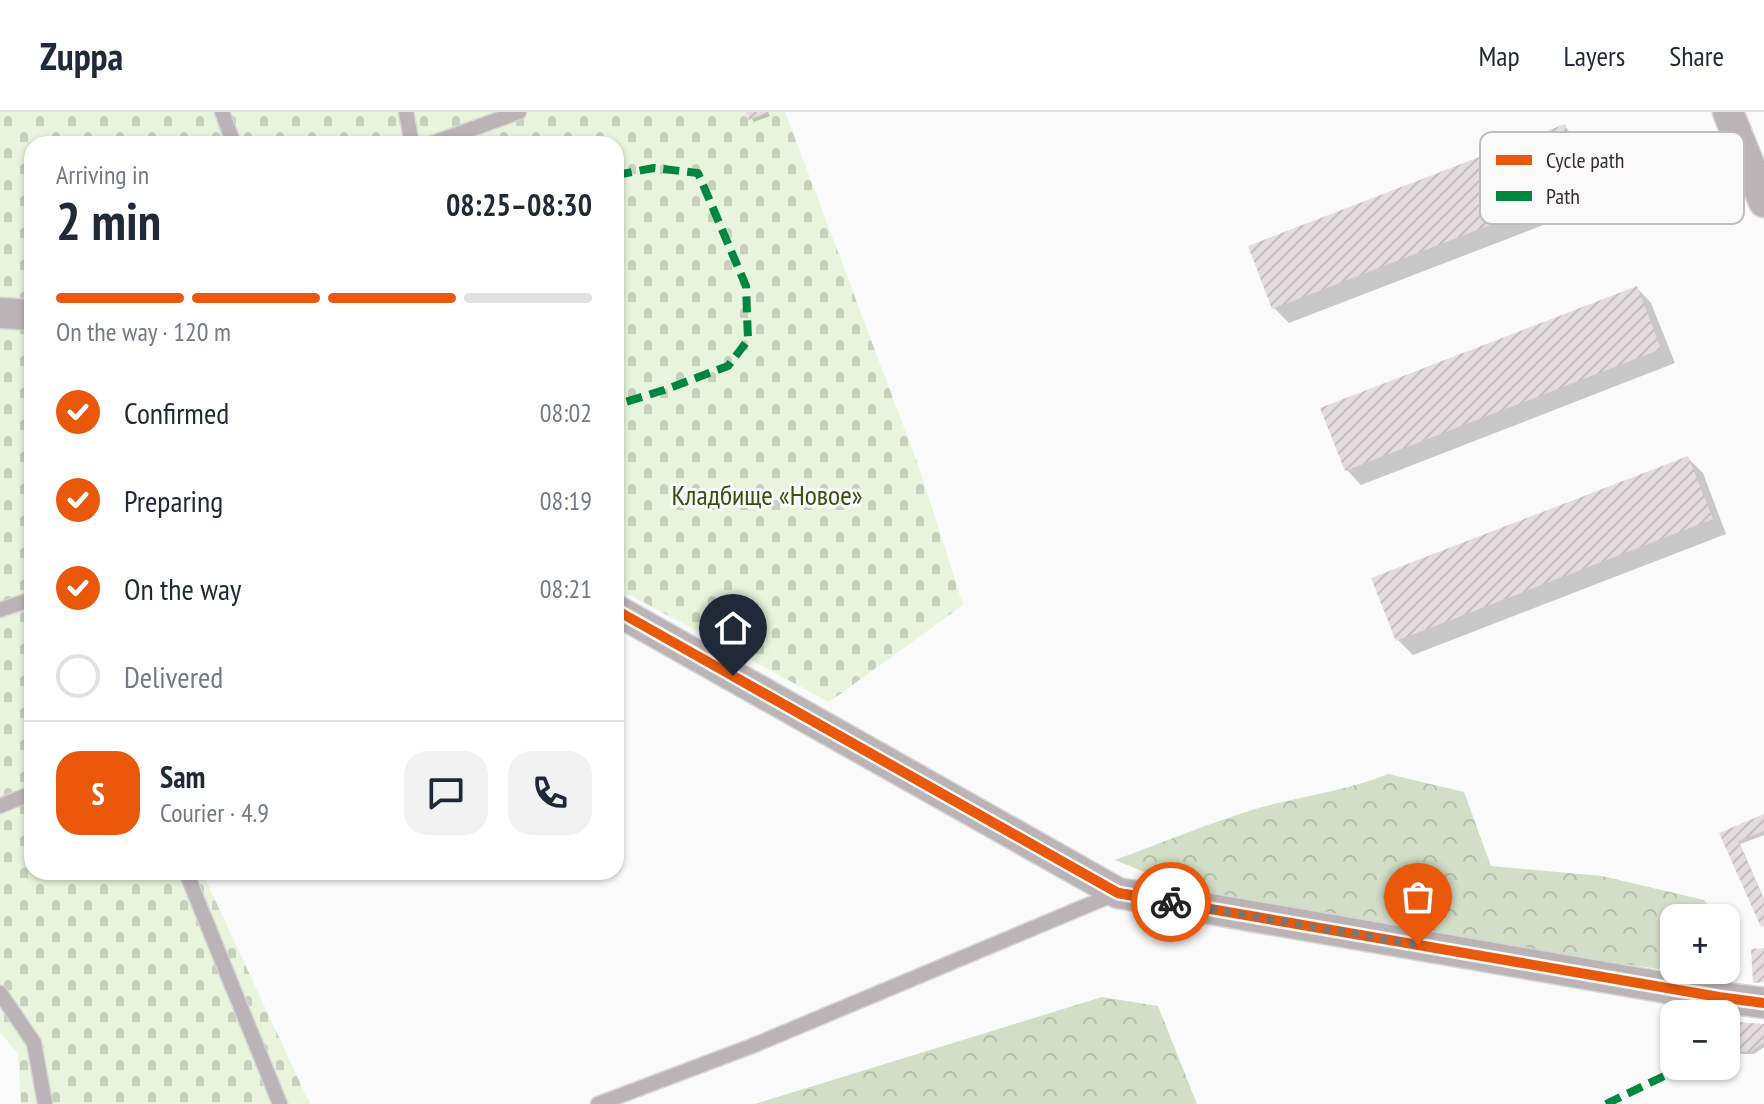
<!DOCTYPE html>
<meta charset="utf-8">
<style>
:root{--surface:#fff;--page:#f2f2f3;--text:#1f2937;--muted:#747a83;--line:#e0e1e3;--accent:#ea580c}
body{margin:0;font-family:"PT Sans Narrow",sans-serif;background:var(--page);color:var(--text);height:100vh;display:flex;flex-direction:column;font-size:30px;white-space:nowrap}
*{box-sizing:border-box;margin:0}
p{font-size:26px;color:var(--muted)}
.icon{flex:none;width:44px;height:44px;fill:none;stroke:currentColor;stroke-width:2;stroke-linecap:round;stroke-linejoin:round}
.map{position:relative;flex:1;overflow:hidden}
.drawer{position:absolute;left:24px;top:24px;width:600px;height:744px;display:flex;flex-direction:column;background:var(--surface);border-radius:24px;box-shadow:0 2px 6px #0004}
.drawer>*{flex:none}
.controls{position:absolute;left:1660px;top:792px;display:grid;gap:16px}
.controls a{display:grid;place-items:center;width:80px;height:80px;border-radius:16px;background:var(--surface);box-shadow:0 2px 6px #0004;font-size:40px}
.pin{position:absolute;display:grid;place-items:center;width:68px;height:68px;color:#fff;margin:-82px -34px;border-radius:50% 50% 50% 0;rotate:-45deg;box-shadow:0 0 8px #0007}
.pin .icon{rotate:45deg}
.courier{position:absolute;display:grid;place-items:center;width:80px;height:80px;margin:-40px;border:6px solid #ea580c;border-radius:50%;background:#fff;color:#222;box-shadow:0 2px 10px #0007}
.overview em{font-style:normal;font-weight:700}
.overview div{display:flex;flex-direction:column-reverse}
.overview{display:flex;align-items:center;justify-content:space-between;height:136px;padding:0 32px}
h1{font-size:52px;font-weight:700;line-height:60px}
.bar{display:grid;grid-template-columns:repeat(4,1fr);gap:12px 8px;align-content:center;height:96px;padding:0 32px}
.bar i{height:10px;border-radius:6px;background:var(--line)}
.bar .selected{background:var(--accent)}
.bar p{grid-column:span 4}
.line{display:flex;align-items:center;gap:20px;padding:0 32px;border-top:2px solid var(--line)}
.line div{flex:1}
.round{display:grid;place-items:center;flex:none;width:84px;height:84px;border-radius:24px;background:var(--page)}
ol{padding:0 32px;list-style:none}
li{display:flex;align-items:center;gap:24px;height:88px}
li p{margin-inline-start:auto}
li .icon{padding:8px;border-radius:50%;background:var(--accent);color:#fff;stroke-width:4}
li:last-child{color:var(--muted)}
li i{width:44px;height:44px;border:4px solid var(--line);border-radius:50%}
header{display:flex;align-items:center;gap:48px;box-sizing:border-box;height:112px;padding:0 40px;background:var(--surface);border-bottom:2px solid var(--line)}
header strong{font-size:38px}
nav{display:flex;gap:44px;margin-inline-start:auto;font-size:28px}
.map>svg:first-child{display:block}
.forest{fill:url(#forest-crowns)}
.cemetery{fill:url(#cemetery-stones)}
.shadow{fill:#0003}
.building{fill:url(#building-hatch)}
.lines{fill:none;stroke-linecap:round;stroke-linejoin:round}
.service-casing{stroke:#d7d5d5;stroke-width:17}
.minor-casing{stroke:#d7d5d5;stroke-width:33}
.service{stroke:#bbb4b6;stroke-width:14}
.minor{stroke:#bbb4b6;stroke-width:30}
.quiet{stroke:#00873e;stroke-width:8;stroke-dasharray:16 8;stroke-linecap:butt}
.cycleway-casing{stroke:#fafafa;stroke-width:15}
.cycleway{stroke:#e8590c;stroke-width:10}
.done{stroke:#7d7476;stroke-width:8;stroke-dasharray:0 14.4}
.route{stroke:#ea580c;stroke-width:10}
.labels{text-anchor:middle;stroke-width:6;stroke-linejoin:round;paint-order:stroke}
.park-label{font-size:28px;fill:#36500e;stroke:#fafafa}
.key{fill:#fafafa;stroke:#c0bcbd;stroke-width:2}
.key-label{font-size:22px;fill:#3a2c2f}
</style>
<header>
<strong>Zuppa</strong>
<nav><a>Map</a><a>Layers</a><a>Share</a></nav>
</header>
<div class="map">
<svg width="1764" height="992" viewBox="0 0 1764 992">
<defs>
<pattern id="forest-crowns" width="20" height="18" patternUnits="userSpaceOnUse" patternTransform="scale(2)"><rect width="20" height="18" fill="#d2dec6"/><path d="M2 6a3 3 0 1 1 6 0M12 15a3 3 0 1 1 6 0" fill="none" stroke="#b5bfaa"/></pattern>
<pattern id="cemetery-stones" width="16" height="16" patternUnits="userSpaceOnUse" patternTransform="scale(2)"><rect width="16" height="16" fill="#e8f4dc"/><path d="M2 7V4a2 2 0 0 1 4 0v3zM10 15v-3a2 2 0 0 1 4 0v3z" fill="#c8d1bd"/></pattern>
<pattern id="building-hatch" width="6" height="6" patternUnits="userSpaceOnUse" patternTransform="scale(2)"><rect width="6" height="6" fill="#e3dbdd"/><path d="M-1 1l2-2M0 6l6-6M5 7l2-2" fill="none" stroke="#c4bcbe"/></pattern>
</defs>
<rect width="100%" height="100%" fill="#fafafa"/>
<g class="forest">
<path d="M1388 662 1464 680 1491 754 1602 764 1704 788 1719 806H1674V858H1712L1706 864 1515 836 1193 780 1115 748C1164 730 1212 710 1262 695 1304 684 1349 678 1388 662Z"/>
<polygon points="1102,885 1158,894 1197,992 755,992"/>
</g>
<polygon class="cemetery" points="0,0 785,0 919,355 963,493 829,590 630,483 616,488 616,32 32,32 32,760 202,760 310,992 21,992 18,942 0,920"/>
<g class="shadow">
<polygon points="748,0 768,0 770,4 754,10"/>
<polygon points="1564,14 1579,29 1603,90 1289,211 1274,196"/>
<polygon points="1637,176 1651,191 1675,251 1361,373 1347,358"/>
<polygon points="1688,346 1703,361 1726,422 1413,543 1398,528 1374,467"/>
<polygon points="1764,704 1764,723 1740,732 1764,787 1764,815 1722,722"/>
<polygon points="1764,914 1764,935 1754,942 1741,942 1738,938"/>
</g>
<g class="building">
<polygon points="746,0 769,0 749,8"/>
<polygon points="1565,12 1589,75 1272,197 1248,134"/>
<polygon points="1637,174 1661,237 1345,359 1320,296"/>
<polygon points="1688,344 1713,407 1396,529 1371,466"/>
<polygon points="1764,702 1764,719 1738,729 1764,788 1764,813 1761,815 1719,721"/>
<polygon points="1764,836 1764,870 1753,871 1751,837"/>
<polygon points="1738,910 1764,912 1764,930 1750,940 1736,939"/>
</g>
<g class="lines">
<g class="service-casing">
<g id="service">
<polyline points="222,0 234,32"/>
<polyline points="406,0 412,32"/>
<polyline points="430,32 519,0"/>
<polyline points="0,498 32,487"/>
<polyline points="0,694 32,681"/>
<polyline points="186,760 280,992"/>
<polyline points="0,881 34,931 45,992"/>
<polyline points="598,992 752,934 1117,781"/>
</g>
</g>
<g class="minor-casing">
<g id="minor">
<polyline points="1728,0 1764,90"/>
<polyline points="0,201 32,203"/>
<polyline points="616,498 1118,781 1719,885 1764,891"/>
</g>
</g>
<use href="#service" class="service"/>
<use href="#minor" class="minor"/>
<g class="quiet">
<polyline points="616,63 654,56 698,61 746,174 748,228 728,254 664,278 616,293"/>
<polyline points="1606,992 1685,954"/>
</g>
<g class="cycleway-casing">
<polyline id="cycleway" points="616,498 1118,781 1719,885 1764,891"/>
</g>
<use href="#cycleway" class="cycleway"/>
</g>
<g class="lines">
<polyline class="done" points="1171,790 1418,833"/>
<polyline class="route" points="733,564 1118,781 1171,790"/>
</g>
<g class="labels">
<g class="park-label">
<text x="767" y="393">Кладбище «Новое»</text>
</g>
</g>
<rect x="1480" y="20" width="264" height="92" rx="12" class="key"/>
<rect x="1496" y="43" width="36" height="10" fill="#e8590c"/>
<rect x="1496" y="79" width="36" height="10" fill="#00873e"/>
<g class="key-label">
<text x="1546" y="56">Cycle path</text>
<text x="1546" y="92">Path</text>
</g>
</svg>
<div class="controls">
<a>+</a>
<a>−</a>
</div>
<div class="pin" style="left:1418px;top:833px;background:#ea580c"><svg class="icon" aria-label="bag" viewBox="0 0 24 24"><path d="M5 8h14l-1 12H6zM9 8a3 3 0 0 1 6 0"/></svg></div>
<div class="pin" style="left:733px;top:564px;background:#1f2937"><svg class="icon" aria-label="home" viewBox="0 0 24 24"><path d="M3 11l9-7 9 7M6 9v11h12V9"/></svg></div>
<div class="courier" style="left:1171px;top:790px"><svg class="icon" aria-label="bike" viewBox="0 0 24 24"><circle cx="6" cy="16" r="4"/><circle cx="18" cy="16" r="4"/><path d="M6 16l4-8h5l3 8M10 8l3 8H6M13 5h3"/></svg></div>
<section class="drawer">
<div class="overview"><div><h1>2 min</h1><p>Arriving in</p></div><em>08:25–08:30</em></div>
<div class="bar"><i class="selected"></i><i class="selected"></i><i class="selected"></i><i></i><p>On the way · 120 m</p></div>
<ol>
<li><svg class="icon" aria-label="check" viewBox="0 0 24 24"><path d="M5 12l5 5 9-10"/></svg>Confirmed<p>08:02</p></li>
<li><svg class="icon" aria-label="check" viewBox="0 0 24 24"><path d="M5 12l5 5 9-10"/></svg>Preparing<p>08:19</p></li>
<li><svg class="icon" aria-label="check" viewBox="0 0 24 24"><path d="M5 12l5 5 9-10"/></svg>On the way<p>08:21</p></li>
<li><i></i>Delivered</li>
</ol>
<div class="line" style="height:144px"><b class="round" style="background:var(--accent);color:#fff">S</b><div><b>Sam</b><p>Courier · 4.9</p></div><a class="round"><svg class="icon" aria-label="chat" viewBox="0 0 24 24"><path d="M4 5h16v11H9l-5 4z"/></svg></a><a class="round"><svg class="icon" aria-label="phone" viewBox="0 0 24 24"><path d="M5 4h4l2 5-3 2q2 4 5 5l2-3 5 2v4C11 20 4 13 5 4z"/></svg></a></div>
</section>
</div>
